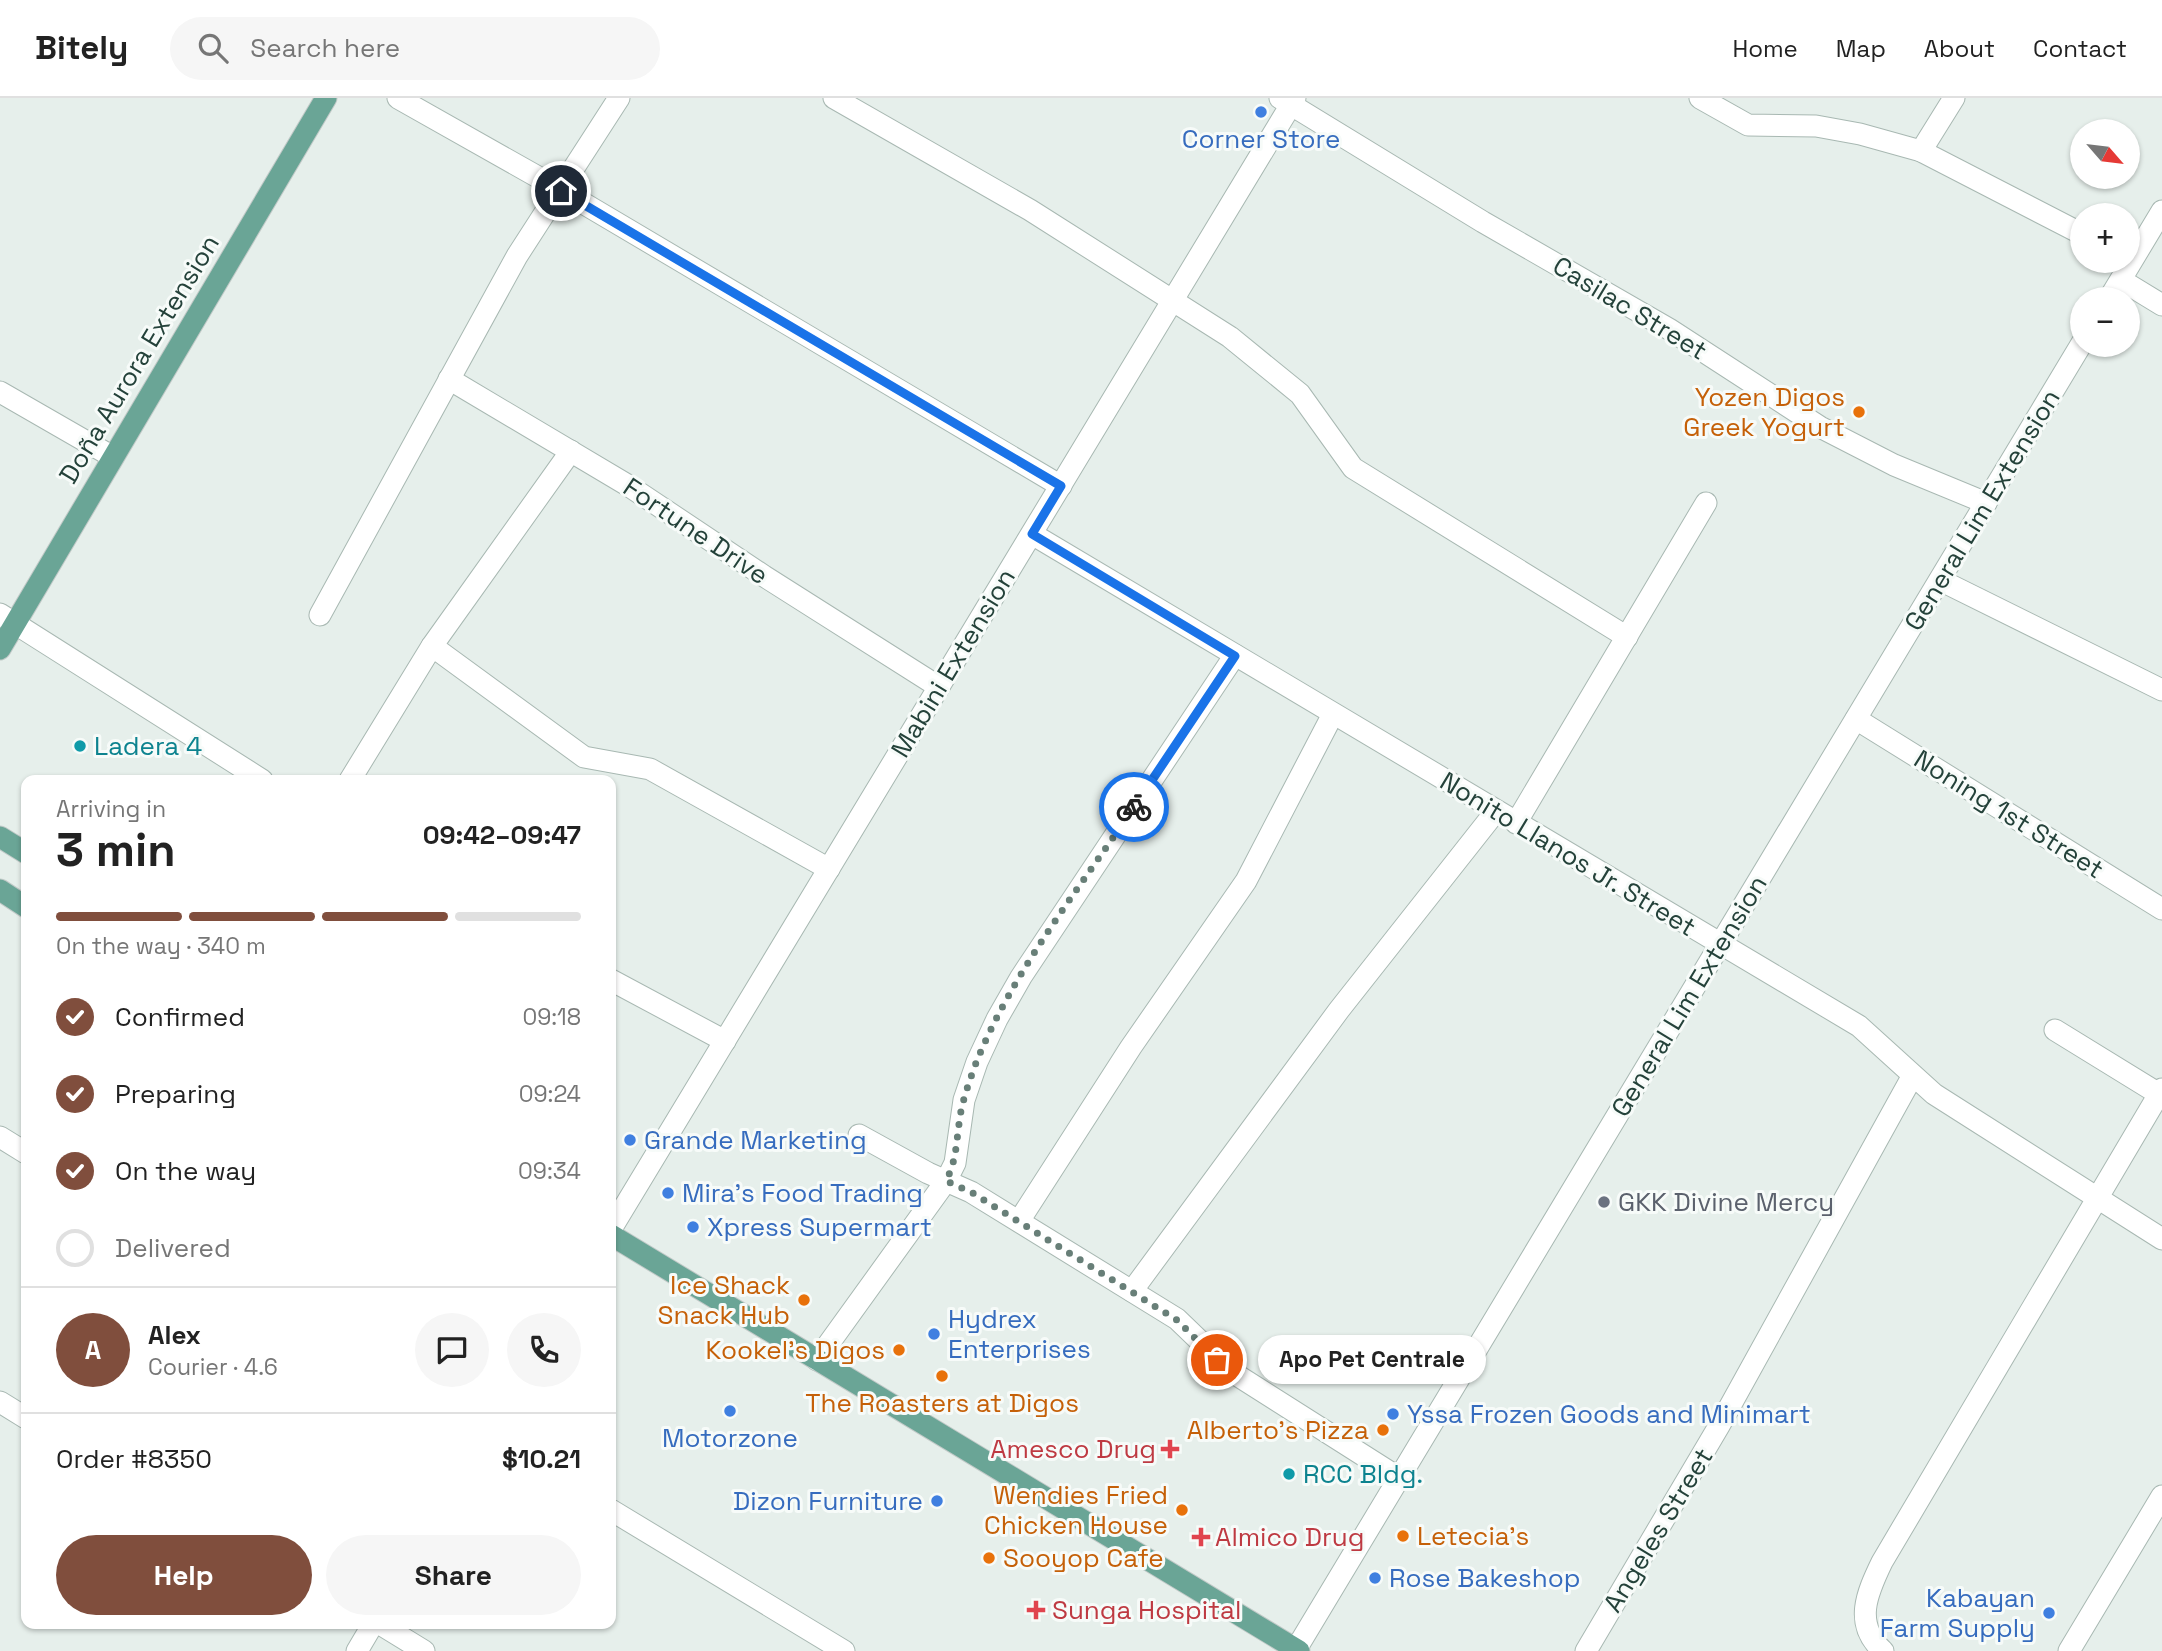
<!DOCTYPE html>
<meta charset="utf-8">
<style>
:root{--surface:#fff;--page:#f6f6f6;--text:#222;--muted:#767676;--line:#e0e0e0;--accent:#804e3d}
body{margin:0;font-family:"Space Grotesk",sans-serif;background:var(--page);color:var(--text);height:100vh;display:flex;flex-direction:column;font-size:26px;white-space:nowrap}
*{box-sizing:border-box;margin:0}
p{font-size:23px;color:var(--muted)}
.icon{flex:none;width:38px;height:38px;fill:none;stroke:currentColor;stroke-width:2;stroke-linecap:round;stroke-linejoin:round}
.map{position:relative;flex:1;overflow:hidden}
.side{position:absolute;left:21px;top:677px;width:595px;height:854px;display:flex;flex-direction:column;background:var(--surface);border-radius:14px;box-shadow:0 2px 5px #0004}
.side>*{flex:none}
.needle{width:46px;rotate:118deg}
.fabs{position:absolute;left:2070px;top:21px;display:grid;gap:14px}
.fabs a{display:grid;place-items:center;width:70px;height:70px;border-radius:50%;background:var(--surface);box-shadow:0 2px 5px #0004;font-size:35px}
.pin{position:absolute;display:grid;place-items:center;width:60px;height:60px;color:#fff;margin:-30px;border:4px solid #fff;border-radius:50%;box-shadow:0 2px 7px #0007}
.courier{position:absolute;display:grid;place-items:center;width:70px;height:70px;margin:-35px;border:5px solid #1a73e8;border-radius:50%;background:#fff;color:#222;box-shadow:0 2px 9px #0007}
.bubble{position:absolute;height:49px;border-radius:24px;background:var(--surface);box-shadow:0 2px 5px #0004;font-size:23px;font-weight:700;line-height:49px;text-align:center}
.head em{font-style:normal;font-weight:700}
.head div{display:flex;flex-direction:column-reverse}
.head{display:flex;align-items:center;justify-content:space-between;height:119px;padding:0 35px}
h1{font-size:46px;font-weight:700;line-height:52px}
.bar{display:grid;grid-template-columns:repeat(4,1fr);gap:10px 7px;align-content:center;height:84px;padding:0 35px}
.bar i{height:9px;border-radius:5px;background:var(--line)}
.bar .on{background:var(--accent)}
.bar p{grid-column:span 4}
.line{display:flex;align-items:center;gap:18px;padding:0 35px;border-top:2px solid var(--line)}
.line div{flex:1}
.round{display:grid;place-items:center;flex:none;width:74px;height:74px;border-radius:37px;background:var(--page)}
ol{padding:0 35px;list-style:none}
li{display:flex;align-items:center;gap:21px;height:77px}
li p{margin-inline-start:auto}
li .icon{padding:7px;border-radius:50%;background:var(--accent);color:#fff;stroke-width:4}
li:last-child{color:var(--muted)}
li i{width:38px;height:38px;border:4px solid var(--line);border-radius:50%}
.action{display:flex;gap:14px;margin-top:auto;padding:14px 35px}
.action a{flex:1;height:80px;border-radius:42px;background:var(--accent);color:#fff;font-size:28px;font-weight:700;line-height:80px;text-align:center}
.action a+a{background:var(--page);color:var(--text)}
header{display:flex;align-items:center;gap:42px;box-sizing:border-box;height:98px;padding:0 35px;background:var(--surface);border-bottom:2px solid var(--line)}
header strong{font-size:33px}
nav{display:flex;gap:38px;margin-inline-start:auto;font-size:24px}
.search{width:490px;height:63px;background:var(--page);display:flex;align-items:center;gap:18px;box-sizing:border-box;padding:0 24px;border-radius:38px;color:var(--muted);font-size:26px}
.map>svg:first-child{display:block}
.lines{fill:none;stroke-linecap:round;stroke-linejoin:round}
.minor-casing{stroke:#a8b8b2;stroke-width:23}
.tertiary-casing{stroke:#a8b8b2;stroke-width:23}
.primary-casing{stroke:#c2cac8;stroke-width:23}
.minor{stroke:#fff;stroke-width:21}
.tertiary{stroke:#fff;stroke-width:21}
.primary{stroke:#6aa596;stroke-width:21}
.done{stroke:#687f78;stroke-width:7;stroke-dasharray:0 12.6}
.route{stroke:#1a73e8;stroke-width:9}
.shop-dot{fill:#3f7fe0;stroke:#f7fbf9;stroke-width:2.5}
.food-dot{fill:#e8710a;stroke:#f7fbf9;stroke-width:2.5}
.culture-dot{fill:#0f9aa8;stroke:#f7fbf9;stroke-width:2.5}
.worship-dot{fill:#6b7280;stroke:#f7fbf9;stroke-width:2.5}
.health-dot{fill:#e0444e;stroke:#f7fbf9;stroke-width:2.5}
.labels{text-anchor:middle;stroke-width:6;stroke-linejoin:round;paint-order:stroke}
.shop-label{font-size:26px;fill:#366cbe;stroke:#f7fbf9;text-anchor:start}
.street-label{font-size:26px;fill:#24423a;stroke:#f7fbf9}
.food-label{font-size:26px;fill:#c56008;stroke:#f7fbf9;text-anchor:end}
.culture-label{font-size:26px;fill:#0d838f;stroke:#f7fbf9;text-anchor:start}
.worship-label{font-size:26px;fill:#5b616d;stroke:#f7fbf9;text-anchor:start}
.health-label{font-size:26px;fill:#be3a42;stroke:#f7fbf9;text-anchor:start}
</style>
<header>
<strong>Bitely</strong>
<div class="search"><svg class="icon" aria-label="search" viewBox="0 0 24 24"><circle cx="10" cy="10" r="6"/><path d="M15 15l6 6"/></svg>Search here</div>
<nav><a>Home</a><a>Map</a><a>About</a><a>Contact</a></nav>
</header>
<div class="map">
<svg width="2162" height="1553" viewBox="0 0 2162 1553">
<rect width="100%" height="100%" fill="#e6efeb"/>
<g class="lines">
<g class="minor-casing">
<g id="minor">
<polyline points="398,0 561,92 1061,388"/>
<polyline points="834,0 1030,112 1230,239 1300,296 1353,370 1627,539"/>
<polyline points="1280,0 1483,124 1669,231 1820,329 1894,367 1986,405"/>
<polyline points="1700,0 1748,27 1816,28 1860,36 1921,53 2082,136"/>
<polyline points="1921,53 1954,0"/>
<polyline points="2121,182 2162,207"/>
<polyline points="449,281 629,388 764,478 939,589"/>
<polyline points="0,294 113,359"/>
<polyline points="1032,436 1859,928 1934,996 2162,1141"/>
<polyline points="1940,482 2162,592"/>
<polyline points="0,516 262,682"/>
<polyline points="320,517 517,158 619,0"/>
<polyline points="432,548 584,659 650,671 829,771"/>
<polyline points="1856,621 2162,811"/>
<polyline points="350,682 432,548 571,353"/>
<polyline points="1516,725 1706,405"/>
<polyline points="611,882 725,943"/>
<polyline points="2055,932 2159,996"/>
<polyline points="859,1037 928,1075 971,1094 1177,1221 1232,1274 1399,1380"/>
<polyline points="0,1039 26,1055"/>
<polyline points="1019,1123 1131,949 1246,783 1333,616"/>
<polyline points="1132,1193 1339,912 1496,713"/>
<polyline points="817,1262 946,1083 955,1065 964,1002 977,964 997,921 1021,879 1235,557"/>
<polyline points="0,1304 26,1320"/>
<polyline points="611,1412 844,1553"/>
<polyline points="380,1526 424,1553"/>
<polyline points="1586,1553 1719,1328 1912,979"/>
<path d="M1883 1553C1853 1526 1867 1495 1882 1464L2162 991"/>
</g>
</g>
<g class="tertiary-casing">
<g id="tertiary">
<polyline points="2109,201 2162,113"/>
<polyline points="611,1131 1295,0"/>
<polyline points="357,1553 373,1526"/>
<polyline points="1295,1553 2082,245"/>
<polyline points="2069,1553 2162,1398"/>
</g>
</g>
<g class="primary-casing">
<g id="primary">
<polyline points="0,551 326,0"/>
<polyline points="0,739 26,755"/>
<polyline points="0,792 26,809"/>
<polyline points="611,1137 1299,1553"/>
</g>
</g>
<use href="#minor" class="minor"/>
<use href="#tertiary" class="tertiary"/>
<use href="#primary" class="primary"/>
</g>
<g class="lines">
<path class="done" d="M1134 709C1079 791 1013 873 976 965 969 984 961 1006 959 1026 956 1048 956 1063 946 1083L971 1094 1177 1222 1217 1262"/>
<polyline class="route" points="561,93 1061,388 1032,436 1235,558 1134,709"/>
</g>
<g class="shop-dot">
<circle cx="1261" cy="14" r="7"/>
<circle cx="630" cy="1042" r="7"/>
<circle cx="668" cy="1095" r="7"/>
<circle cx="693" cy="1129" r="7"/>
<circle cx="934" cy="1236" r="7"/>
<circle cx="730" cy="1313" r="7"/>
<circle cx="1393" cy="1316" r="7"/>
<circle cx="937" cy="1403" r="7"/>
<circle cx="1375" cy="1480" r="7"/>
<circle cx="2049" cy="1515" r="7"/>
</g>
<g class="food-dot">
<circle cx="1859" cy="314" r="7"/>
<circle cx="804" cy="1202" r="7"/>
<circle cx="899" cy="1252" r="7"/>
<circle cx="942" cy="1278" r="7"/>
<circle cx="1383" cy="1332" r="7"/>
<circle cx="1182" cy="1412" r="7"/>
<circle cx="1403" cy="1438" r="7"/>
<circle cx="989" cy="1460" r="7"/>
</g>
<g class="culture-dot">
<circle cx="80" cy="648" r="7"/>
<circle cx="1289" cy="1376" r="7"/>
</g>
<circle class="worship-dot" cx="1604" cy="1104" r="7"/>
<g class="health-dot">
<path d="M1166.5 1340.5h7v7h7v7h-7v7h-7v-7h-7v-7h7z"/>
<path d="M1197.5 1428.5h7v7h7v7h-7v7h-7v-7h-7v-7h7z"/>
<path d="M1032.5 1501.5h7v7h7v7h-7v7h-7v-7h-7v-7h7z"/>
</g>
<g class="labels">
<g class="shop-label">
<text x="1261" y="50" text-anchor="middle">Corner Store</text>
<text x="644" y="1051">Grande Marketing</text>
<text x="682" y="1104">Mira's Food Trading</text>
<text x="707" y="1138">Xpress Supermart</text>
<text x="948" y="1230">Hydrex<tspan x="948" dy="30">Enterprises</tspan></text>
<text x="1407" y="1325">Yssa Frozen Goods and Minimart</text>
<text x="730" y="1349" text-anchor="middle">Motorzone</text>
<text x="923" y="1412" text-anchor="end">Dizon Furniture</text>
<text x="1389" y="1489">Rose Bakeshop</text>
<text x="2035" y="1509" text-anchor="end">Kabayan<tspan x="2035" dy="30">Farm Supply</tspan></text>
</g>
<g class="street-label">
<text transform="translate(1630 210) rotate(31)" y="9">Casilac Street</text>
<text transform="translate(139 261) rotate(-59)" y="9">Doña Aurora Extension</text>
<text transform="translate(1982 412) rotate(-59)" y="9">General Lim Extension</text>
<text transform="translate(696 433) rotate(34)" y="9">Fortune Drive</text>
<text transform="translate(953 565) rotate(-59)" y="9">Mabini Extension</text>
<text transform="translate(2009 716) rotate(32)" y="9">Noning 1st Street</text>
<text transform="translate(1568 756) rotate(31)" y="9">Nonito Llanos Jr. Street</text>
<text transform="translate(1689 898) rotate(-59)" y="9">General Lim Extension</text>
<text transform="translate(1658 1432) rotate(-59)" y="9">Angeles Street</text>
</g>
<g class="food-label">
<text x="1845" y="308">Yozen Digos<tspan x="1845" dy="30">Greek Yogurt</tspan></text>
<text x="790" y="1196">Ice Shack<tspan x="790" dy="30">Snack Hub</tspan></text>
<text x="885" y="1261">Kookel's Digos</text>
<text x="942" y="1314" text-anchor="middle">The Roasters at Digos</text>
<text x="1369" y="1341">Alberto's Pizza</text>
<text x="1168" y="1406">Wendies Fried<tspan x="1168" dy="30">Chicken House</tspan></text>
<text x="1417" y="1447" text-anchor="start">Letecia's</text>
<text x="1003" y="1469" text-anchor="start">Sooyop Cafe</text>
</g>
<g class="culture-label">
<text x="94" y="657">Ladera 4</text>
<text x="1303" y="1385">RCC Bldg.</text>
</g>
<g class="worship-label">
<text x="1618" y="1113">GKK Divine Mercy</text>
</g>
<g class="health-label">
<text x="1156" y="1360" text-anchor="end">Amesco Drug</text>
<text x="1215" y="1448">Almico Drug</text>
<text x="1052" y="1521">Sunga Hospital</text>
</g>
</g>
</svg>
<div class="fabs">
<a><svg class="needle" viewBox="-14 -14 28 28"><path d="M0-13l5 13h-10z" fill="#e53935"/><path d="M0 13l5-13h-10z" fill="#767676"/></svg></a>
<a>+</a>
<a>−</a>
</div>
<div class="pin" style="left:1217px;top:1262px;background:#ea580c"><svg class="icon" aria-label="bag" viewBox="0 0 24 24"><path d="M5 8h14l-1 12H6zM9 8a3 3 0 0 1 6 0"/></svg></div>
<div class="pin" style="left:561px;top:93px;background:#1f2937"><svg class="icon" aria-label="home" viewBox="0 0 24 24"><path d="M3 11l9-7 9 7M6 9v11h12V9"/></svg></div>
<div class="courier" style="left:1134px;top:709px"><svg class="icon" aria-label="bike" viewBox="0 0 24 24"><circle cx="6" cy="16" r="4"/><circle cx="18" cy="16" r="4"/><path d="M6 16l4-8h5l3 8M10 8l3 8H6M13 5h3"/></svg></div>
<div class="bubble" style="left:1258px;top:1237px;width:228px">Apo Pet Centrale</div>
<section class="side">
<div class="head"><div><h1>3 min</h1><p>Arriving in</p></div><em>09:42–09:47</em></div>
<div class="bar"><i class="on"></i><i class="on"></i><i class="on"></i><i></i><p>On the way · 340 m</p></div>
<ol>
<li><svg class="icon" aria-label="check" viewBox="0 0 24 24"><path d="M5 12l5 5 9-10"/></svg>Confirmed<p>09:18</p></li>
<li><svg class="icon" aria-label="check" viewBox="0 0 24 24"><path d="M5 12l5 5 9-10"/></svg>Preparing<p>09:24</p></li>
<li><svg class="icon" aria-label="check" viewBox="0 0 24 24"><path d="M5 12l5 5 9-10"/></svg>On the way<p>09:34</p></li>
<li><i></i>Delivered</li>
</ol>
<div class="line" style="height:126px"><b class="round" style="background:var(--accent);color:#fff">A</b><div><b>Alex</b><p>Courier · 4.6</p></div><a class="round"><svg class="icon" aria-label="chat" viewBox="0 0 24 24"><path d="M4 5h16v11H9l-5 4z"/></svg></a><a class="round"><svg class="icon" aria-label="phone" viewBox="0 0 24 24"><path d="M5 4h4l2 5-3 2q2 4 5 5l2-3 5 2v4C11 20 4 13 5 4z"/></svg></a></div>
<div class="line" style="height:91px"><div>Order #8350</div><b>$10.21</b></div>
<div class="action"><a>Help</a><a>Share</a></div>
</section>
</div>
